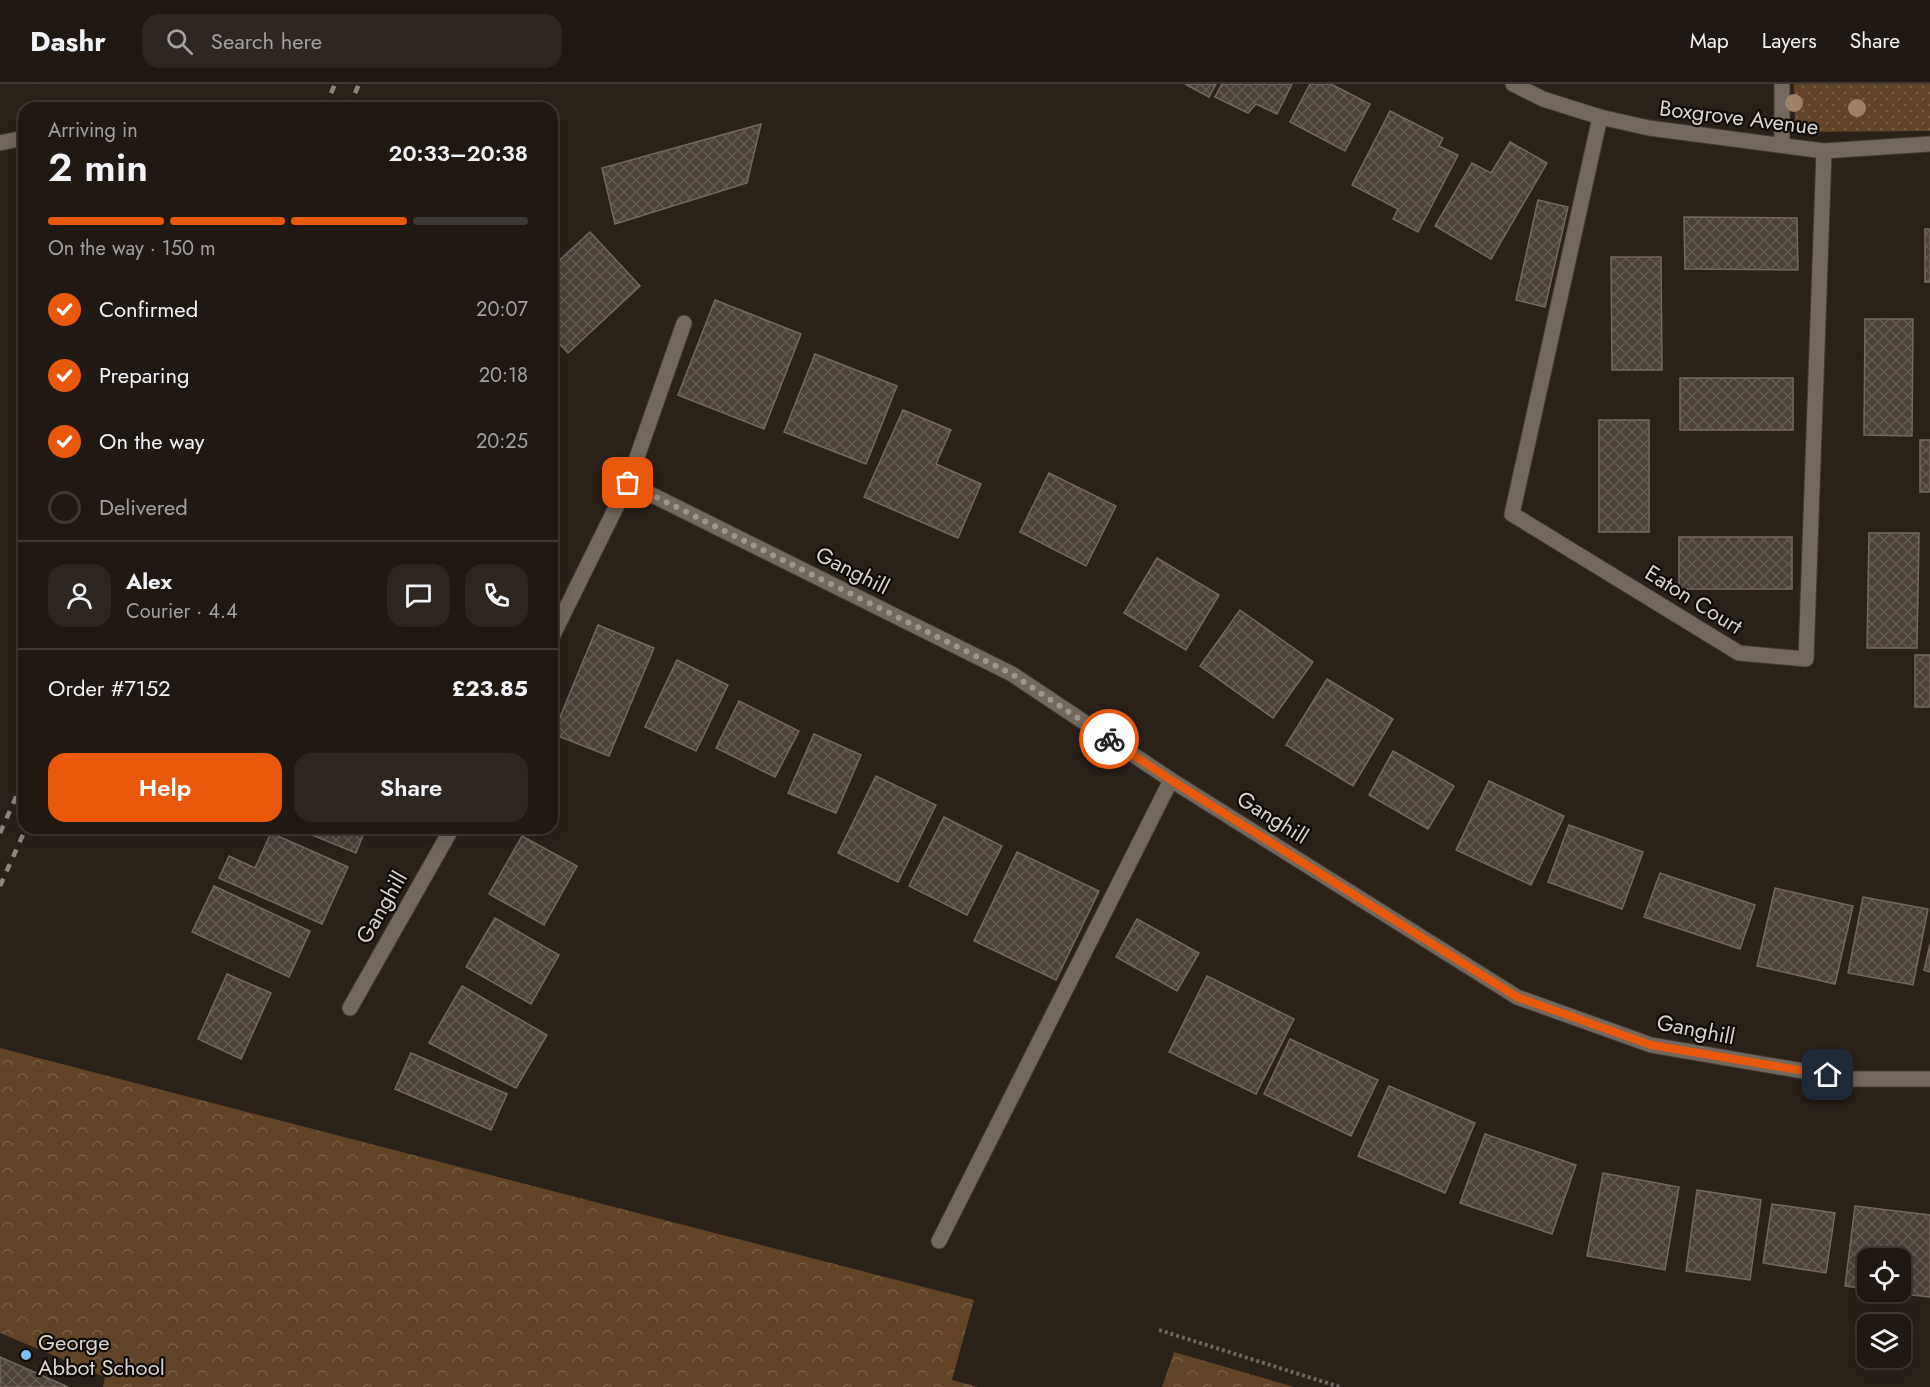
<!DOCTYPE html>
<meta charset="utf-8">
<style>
:root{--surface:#201913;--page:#2d2621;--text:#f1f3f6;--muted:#a2a0a0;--line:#3d3833;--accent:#ea580c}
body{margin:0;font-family:Jost,sans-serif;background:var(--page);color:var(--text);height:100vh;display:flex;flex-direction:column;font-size:22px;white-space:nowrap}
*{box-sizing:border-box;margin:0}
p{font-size:20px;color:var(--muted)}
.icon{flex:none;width:33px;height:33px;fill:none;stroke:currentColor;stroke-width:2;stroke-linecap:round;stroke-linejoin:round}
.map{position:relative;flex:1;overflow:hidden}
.side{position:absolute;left:18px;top:18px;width:540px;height:732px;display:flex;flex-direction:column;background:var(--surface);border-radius:18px;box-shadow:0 6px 24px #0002,0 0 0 2px var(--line)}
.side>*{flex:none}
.tools{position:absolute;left:1857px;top:1164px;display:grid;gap:12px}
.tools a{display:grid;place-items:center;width:54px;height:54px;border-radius:12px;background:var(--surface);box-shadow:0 6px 24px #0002,0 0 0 2px var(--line);font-size:30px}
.pin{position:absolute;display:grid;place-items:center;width:51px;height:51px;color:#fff;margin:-26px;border-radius:12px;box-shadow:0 3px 9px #0006}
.courier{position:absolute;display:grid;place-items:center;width:60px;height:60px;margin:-30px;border:4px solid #ea580c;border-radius:50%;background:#fff;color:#222;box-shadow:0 2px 8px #0007}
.overview em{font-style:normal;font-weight:600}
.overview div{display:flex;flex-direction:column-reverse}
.overview{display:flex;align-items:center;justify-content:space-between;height:102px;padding:0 30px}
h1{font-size:39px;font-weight:600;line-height:45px}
.bar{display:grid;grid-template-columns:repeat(4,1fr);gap:9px 6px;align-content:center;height:72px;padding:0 30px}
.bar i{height:8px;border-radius:4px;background:var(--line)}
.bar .selected{background:var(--accent)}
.bar p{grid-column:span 4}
.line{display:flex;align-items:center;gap:15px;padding:0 30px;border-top:2px solid var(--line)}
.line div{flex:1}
.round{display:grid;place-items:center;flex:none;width:63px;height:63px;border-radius:18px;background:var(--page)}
ol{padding:0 30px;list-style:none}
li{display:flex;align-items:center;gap:18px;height:66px}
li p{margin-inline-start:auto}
li .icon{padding:6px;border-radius:50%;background:var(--accent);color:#fff;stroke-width:4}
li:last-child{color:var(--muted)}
li i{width:33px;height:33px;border:3px solid var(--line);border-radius:50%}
.action{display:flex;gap:12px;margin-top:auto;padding:12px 30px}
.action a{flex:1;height:69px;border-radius:18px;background:var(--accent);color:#fff;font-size:24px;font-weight:600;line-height:69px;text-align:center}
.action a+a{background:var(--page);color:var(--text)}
header{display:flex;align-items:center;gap:36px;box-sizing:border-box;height:84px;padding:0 30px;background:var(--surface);border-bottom:2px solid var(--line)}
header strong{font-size:28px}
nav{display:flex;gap:33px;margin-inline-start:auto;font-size:21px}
.search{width:420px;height:54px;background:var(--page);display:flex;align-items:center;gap:15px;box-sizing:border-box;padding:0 21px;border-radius:18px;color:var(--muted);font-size:22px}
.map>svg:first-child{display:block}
.grass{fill:url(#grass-dots)}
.forest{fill:url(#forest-crowns)}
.building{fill:url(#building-cross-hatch);stroke:#746960;stroke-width:1.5}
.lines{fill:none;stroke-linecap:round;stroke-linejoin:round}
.minor-casing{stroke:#423b35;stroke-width:17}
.path{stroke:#6e665f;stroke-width:4;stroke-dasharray:3 3;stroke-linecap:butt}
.minor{stroke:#72685e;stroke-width:15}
.rail{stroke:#8e8780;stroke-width:4.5;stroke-dasharray:8 8;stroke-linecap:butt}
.tree{fill:#9c8268}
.done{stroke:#9d968f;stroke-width:6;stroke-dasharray:0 10.8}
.route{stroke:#ea580c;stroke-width:8}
.poi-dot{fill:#7bbef8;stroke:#0f0b08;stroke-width:2}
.labels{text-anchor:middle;stroke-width:4.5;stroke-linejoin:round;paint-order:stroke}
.street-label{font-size:22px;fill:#dbd5cf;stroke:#0f0b08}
.poi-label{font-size:22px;fill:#dbd5cf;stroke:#0f0b08;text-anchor:start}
</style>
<header>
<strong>Dashr</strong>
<div class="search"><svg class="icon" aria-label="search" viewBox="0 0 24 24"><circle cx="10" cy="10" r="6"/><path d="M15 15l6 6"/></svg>Search here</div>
<nav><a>Map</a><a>Layers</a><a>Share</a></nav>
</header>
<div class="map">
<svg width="1930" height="1303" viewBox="0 0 1930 1303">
<defs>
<pattern id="grass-dots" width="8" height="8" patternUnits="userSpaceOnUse" patternTransform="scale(1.5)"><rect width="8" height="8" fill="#614426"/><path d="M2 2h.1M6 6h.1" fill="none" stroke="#775e44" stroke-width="1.8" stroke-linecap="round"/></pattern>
<pattern id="forest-crowns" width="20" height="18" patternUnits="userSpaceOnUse" patternTransform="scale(1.5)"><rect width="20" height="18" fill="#614426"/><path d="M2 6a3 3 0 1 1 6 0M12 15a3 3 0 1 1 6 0" fill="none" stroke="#775e44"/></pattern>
<pattern id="building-cross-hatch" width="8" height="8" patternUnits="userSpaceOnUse" patternTransform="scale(1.5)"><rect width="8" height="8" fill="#4b4138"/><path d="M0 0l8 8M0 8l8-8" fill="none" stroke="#645c54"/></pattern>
</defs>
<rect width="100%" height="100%" fill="#2a2119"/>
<polygon class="grass" points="1794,0 1930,0 1930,47 1795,48"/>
<g class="forest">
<polygon points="0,964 974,1216 952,1296 978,1303 103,1303 105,1293 0,1249"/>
<polygon points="1174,1268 1294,1303 1162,1303"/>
</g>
<g class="building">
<polygon points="1185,0 1216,0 1209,13"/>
<polygon points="1222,0 1292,0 1277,30 1256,20 1248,29 1215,13"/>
<polygon points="1310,0 1331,0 1370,20 1345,67 1290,38"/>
<polygon points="1390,27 1443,54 1439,62 1458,71 1418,148 1393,135 1398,125 1352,101"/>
<polygon points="761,40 747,99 615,140 602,84"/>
<polygon points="1510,58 1547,79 1491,175 1435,142 1472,79 1491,89"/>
<polygon points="1538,116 1568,123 1545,223 1516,216"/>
<polygon points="1684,133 1797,134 1798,186 1685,185"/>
<rect x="1925" y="145" width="5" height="53"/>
<polygon points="590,148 640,202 568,269 552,252 552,183"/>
<polygon points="1611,173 1661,173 1662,286 1612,286"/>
<polygon points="715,216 801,250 764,345 678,311"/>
<polygon points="1865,235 1913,235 1912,352 1864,351"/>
<polygon points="815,270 897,302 866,380 784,348"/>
<rect x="1680" y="294" width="113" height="52"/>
<polygon points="903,326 951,346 936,380 981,400 958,454 864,413"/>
<rect x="1599" y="336" width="50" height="112"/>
<rect x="1920" y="356" width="10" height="52"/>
<polygon points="1049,389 1116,422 1086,482 1020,448"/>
<polygon points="1869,449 1919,449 1917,564 1867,564"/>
<rect x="1679" y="453" width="113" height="52"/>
<polygon points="1157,474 1219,511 1186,566 1124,529"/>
<polygon points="1240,526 1313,578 1273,634 1200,582"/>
<polygon points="598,541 654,564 609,672 553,650"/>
<rect x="1915" y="571" width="15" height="52"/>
<polygon points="677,576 728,601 696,667 645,643"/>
<polygon points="1327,595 1393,635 1353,702 1286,661"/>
<polygon points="739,617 799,647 775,693 716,664"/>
<polygon points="814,650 861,671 836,729 788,709"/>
<polygon points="1393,667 1454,702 1428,745 1369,711"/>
<polygon points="876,692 936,721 898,798 838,769"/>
<polygon points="1489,697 1564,732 1531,801 1456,766"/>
<polygon points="944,733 1002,762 967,831 909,802"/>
<polygon points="1569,741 1643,768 1622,825 1548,798"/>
<polygon points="295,744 366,744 356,769"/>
<polygon points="271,749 348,783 322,840 219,794 229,772 255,784"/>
<polygon points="522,752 577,782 544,841 489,810"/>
<polygon points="1017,768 1099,807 1056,896 974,857"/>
<polygon points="1660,789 1755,821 1740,865 1644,833"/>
<polygon points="214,802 310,847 289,893 192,848"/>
<polygon points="1775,804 1853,822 1835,900 1757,882"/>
<polygon points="1863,813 1928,825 1913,901 1848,889"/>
<polygon points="495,834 559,871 531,920 466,883"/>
<polygon points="1137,835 1199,869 1177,907 1116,873"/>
<polygon points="1930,860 1930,888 1924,886"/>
<polygon points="227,890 271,909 241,975 198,955"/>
<polygon points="1207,892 1294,935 1256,1010 1169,968"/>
<polygon points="462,902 547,951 516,1004 429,959"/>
<polygon points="1290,955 1378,996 1351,1052 1264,1010"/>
<polygon points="411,969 507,1010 491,1046 395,1005"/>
<polygon points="1389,1002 1475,1039 1445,1109 1358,1072"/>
<polygon points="1485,1050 1576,1081 1552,1150 1460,1119"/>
<polygon points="1603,1089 1679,1103 1665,1186 1587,1172"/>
<polygon points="1697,1106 1761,1116 1750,1196 1686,1187"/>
<polygon points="1772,1120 1835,1129 1826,1189 1763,1179"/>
<polygon points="1855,1122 1930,1131 1930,1213 1885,1208 1900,1208 1900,1174 1868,1174 1868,1205 1845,1202"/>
<polygon points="0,1273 68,1303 0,1303"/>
</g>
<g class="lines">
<g class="minor-casing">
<g id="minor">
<polyline points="1513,0 1543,15 1600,33 1649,44 1824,67 1930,60"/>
<polyline points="1600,33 1512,430 1739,569 1806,575 1824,67"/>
<polyline points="0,59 24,54"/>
<polyline points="1782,61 1782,0"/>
<polyline points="628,399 1012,590 1171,696 1517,913 1651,961 1850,995 1930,995"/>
<polyline points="552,553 628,399 684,239"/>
<polyline points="350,924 452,744"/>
<polyline points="939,1157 1171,696"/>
</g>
</g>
<polyline class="path" points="1159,1246 1340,1303"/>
<use href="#minor" class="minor"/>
<g class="rail">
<polyline points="325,24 335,0"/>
<polyline points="349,24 359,0"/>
<polyline points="0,749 24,695"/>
<polyline points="0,802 26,744"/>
</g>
</g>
<g class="tree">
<circle cx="1794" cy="19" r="9"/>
<circle cx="1857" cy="24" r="9"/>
</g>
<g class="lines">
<polyline class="done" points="628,399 1012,590 1109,655"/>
<polyline class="route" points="1109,655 1171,696 1517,913 1651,961 1828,991"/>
</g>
<circle class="poi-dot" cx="26" cy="1271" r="6"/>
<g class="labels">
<g class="street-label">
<text transform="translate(1739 33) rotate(7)" y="8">Boxgrove Avenue</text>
<text transform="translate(853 486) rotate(27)" y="8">Ganghill</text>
<text transform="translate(1694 515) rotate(32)" y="8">Eaton Court</text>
<text transform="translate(1273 733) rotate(32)" y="8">Ganghill</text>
<text transform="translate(381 823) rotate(-60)" y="8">Ganghill</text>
<text transform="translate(1696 945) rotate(11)" y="8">Ganghill</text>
</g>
<g class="poi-label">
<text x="38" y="1266">George<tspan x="38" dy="25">Abbot School</tspan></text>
</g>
</g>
</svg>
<div class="tools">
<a><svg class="icon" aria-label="locate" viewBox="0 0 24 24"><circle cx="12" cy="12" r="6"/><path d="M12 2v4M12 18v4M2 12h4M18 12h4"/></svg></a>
<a><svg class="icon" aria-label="layers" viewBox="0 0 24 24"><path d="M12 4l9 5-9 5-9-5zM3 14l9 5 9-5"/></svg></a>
</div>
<div class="pin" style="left:628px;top:399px;background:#ea580c"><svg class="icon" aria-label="bag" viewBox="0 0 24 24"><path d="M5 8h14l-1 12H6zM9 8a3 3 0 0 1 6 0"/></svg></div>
<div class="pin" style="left:1828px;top:991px;background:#1f2937"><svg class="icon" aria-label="home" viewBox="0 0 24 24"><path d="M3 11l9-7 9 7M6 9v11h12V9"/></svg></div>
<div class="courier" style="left:1109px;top:655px"><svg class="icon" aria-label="bike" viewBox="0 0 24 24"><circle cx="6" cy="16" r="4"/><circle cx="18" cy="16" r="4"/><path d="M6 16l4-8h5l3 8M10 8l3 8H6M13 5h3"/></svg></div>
<section class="side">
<div class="overview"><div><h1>2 min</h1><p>Arriving in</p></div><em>20:33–20:38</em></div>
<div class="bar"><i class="selected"></i><i class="selected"></i><i class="selected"></i><i></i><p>On the way · 150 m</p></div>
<ol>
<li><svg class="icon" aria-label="check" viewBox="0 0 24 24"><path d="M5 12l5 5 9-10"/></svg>Confirmed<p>20:07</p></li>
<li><svg class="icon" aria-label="check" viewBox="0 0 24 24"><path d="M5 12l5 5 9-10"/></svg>Preparing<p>20:18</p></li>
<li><svg class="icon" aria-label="check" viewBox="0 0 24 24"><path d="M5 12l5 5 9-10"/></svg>On the way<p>20:25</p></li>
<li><i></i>Delivered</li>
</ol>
<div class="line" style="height:108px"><a class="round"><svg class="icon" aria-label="person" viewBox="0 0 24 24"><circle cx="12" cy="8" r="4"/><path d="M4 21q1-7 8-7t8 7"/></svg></a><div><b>Alex</b><p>Courier · 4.4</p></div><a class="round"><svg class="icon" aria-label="chat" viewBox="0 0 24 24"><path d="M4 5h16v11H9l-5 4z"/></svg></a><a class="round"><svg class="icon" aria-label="phone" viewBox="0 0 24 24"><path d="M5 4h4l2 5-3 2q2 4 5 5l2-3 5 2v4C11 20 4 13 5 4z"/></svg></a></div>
<div class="line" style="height:78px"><div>Order #7152</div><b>£23.85</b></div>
<div class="action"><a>Help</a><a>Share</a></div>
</section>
</div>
